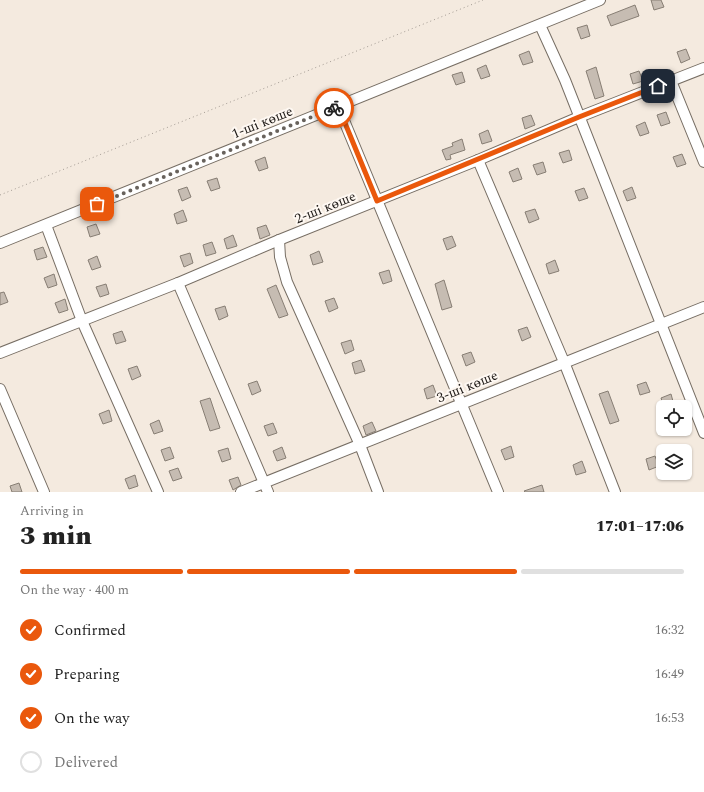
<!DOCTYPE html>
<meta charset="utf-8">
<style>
:root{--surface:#fff;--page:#f2f2f2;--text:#222;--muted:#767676;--line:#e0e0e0;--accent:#ea580c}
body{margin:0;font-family:Spectral,serif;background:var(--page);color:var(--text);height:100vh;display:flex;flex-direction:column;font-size:15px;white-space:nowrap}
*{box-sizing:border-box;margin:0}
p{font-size:13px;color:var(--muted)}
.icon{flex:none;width:22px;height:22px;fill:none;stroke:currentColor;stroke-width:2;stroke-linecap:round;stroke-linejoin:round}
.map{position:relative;height:492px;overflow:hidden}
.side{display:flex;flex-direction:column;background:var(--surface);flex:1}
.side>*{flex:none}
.controls{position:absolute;left:656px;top:400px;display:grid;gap:8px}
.controls a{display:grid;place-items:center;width:36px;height:36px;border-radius:6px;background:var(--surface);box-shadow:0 1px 3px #0004;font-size:20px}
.pin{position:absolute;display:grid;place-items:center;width:34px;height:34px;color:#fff;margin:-17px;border-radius:8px;box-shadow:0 2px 6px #0006}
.courier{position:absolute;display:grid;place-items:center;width:40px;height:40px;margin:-20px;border:3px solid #ea580c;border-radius:50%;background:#fff;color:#222;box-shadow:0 1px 5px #0007}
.summary em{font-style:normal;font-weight:800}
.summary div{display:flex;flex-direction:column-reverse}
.summary{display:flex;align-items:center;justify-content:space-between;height:68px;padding:0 20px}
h1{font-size:26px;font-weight:800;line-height:30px}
.bar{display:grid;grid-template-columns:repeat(4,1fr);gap:6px 4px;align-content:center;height:48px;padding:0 20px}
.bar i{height:5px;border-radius:3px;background:var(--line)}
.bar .on{background:var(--accent)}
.bar p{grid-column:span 4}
ol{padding:0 20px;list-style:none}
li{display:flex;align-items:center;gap:12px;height:44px}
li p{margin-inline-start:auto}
li .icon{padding:4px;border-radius:50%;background:var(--accent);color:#fff;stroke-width:4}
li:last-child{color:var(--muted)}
li i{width:22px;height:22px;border:2px solid var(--line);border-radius:50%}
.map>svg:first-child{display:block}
.building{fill:#c6bcb2;stroke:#877e74}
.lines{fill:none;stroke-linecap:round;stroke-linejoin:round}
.minor-casing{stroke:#776e64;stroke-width:12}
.path{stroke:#a39b93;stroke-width:1;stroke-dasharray:1 3;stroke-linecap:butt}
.minor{stroke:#fff;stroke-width:10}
.done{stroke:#68625c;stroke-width:4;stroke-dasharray:0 7.2}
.route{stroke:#ea580c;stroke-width:5}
.labels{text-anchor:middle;stroke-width:4;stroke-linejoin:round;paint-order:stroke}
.street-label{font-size:14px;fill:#1c1815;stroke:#fef8f2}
</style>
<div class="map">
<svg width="704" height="492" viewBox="0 0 704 492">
<rect width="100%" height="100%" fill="#f4eadf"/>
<g class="building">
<polygon points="651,0 661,0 664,7 654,10"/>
<polygon points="635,5 639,16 611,26 607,16"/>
<polygon points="587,25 590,36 581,39 577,28"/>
<polygon points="686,49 690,59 681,63 677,52"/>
<polygon points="529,51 533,62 523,65 519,55"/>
<polygon points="486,65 490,76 481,79 477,69"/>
<polygon points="596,67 604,96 595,99 586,71"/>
<polygon points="639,71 643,81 633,84 630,74"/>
<polygon points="462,72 465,82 456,85 452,75"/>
<polygon points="666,112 670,123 661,126 657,115"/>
<polygon points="531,115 535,125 525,129 522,118"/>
<polygon points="645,122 649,133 640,136 636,126"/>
<polygon points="488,130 492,141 482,144 479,134"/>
<polygon points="462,139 465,150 450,155 451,159 446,160 442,150 453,146 452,143"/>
<polygon points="569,150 572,160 563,163 559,153"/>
<polygon points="682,154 686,164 677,167 673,157"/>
<polygon points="265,157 268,168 259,171 255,161"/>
<polygon points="543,162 546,172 537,175 533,165"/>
<polygon points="518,168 522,179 513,182 509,172"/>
<polygon points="217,178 220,188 211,191 207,181"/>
<polygon points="187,187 191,197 182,201 178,190"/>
<polygon points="632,187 636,198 627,201 623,191"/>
<polygon points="584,188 588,198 579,201 575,191"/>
<polygon points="535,209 539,219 529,223 525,212"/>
<polygon points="183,210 187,221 177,224 174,214"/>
<polygon points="96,224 100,234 90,237 87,227"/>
<polygon points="266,225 270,235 260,239 257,228"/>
<polygon points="233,235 237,246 227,249 224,239"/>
<polygon points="452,236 456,246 447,250 443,239"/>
<polygon points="212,242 216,253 206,256 203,245"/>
<polygon points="43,247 47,257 37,260 34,250"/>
<polygon points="319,251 323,262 313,265 310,255"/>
<polygon points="190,253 193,263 184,267 180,256"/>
<polygon points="97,256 101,267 92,270 88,260"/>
<polygon points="555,260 559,271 549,274 546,264"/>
<polygon points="389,270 392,281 383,284 379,273"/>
<polygon points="54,274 57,285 48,288 44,278"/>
<polygon points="444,280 452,307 442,310 435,284"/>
<polygon points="106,284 109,294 100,297 96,287"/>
<polygon points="276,285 288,315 279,318 267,289"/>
<polygon points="4,292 8,302 0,305 0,293"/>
<polygon points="334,298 338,308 329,312 325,301"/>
<polygon points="65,299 68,310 59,313 55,303"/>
<polygon points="225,306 228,316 219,320 215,309"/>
<polygon points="527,327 531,337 522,341 518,330"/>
<polygon points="122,331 126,341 116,344 113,334"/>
<polygon points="351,340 354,350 345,354 341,343"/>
<polygon points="471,352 475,362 466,366 462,355"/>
<polygon points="361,360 365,371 355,374 352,363"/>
<polygon points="137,366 141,376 132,380 128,369"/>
<polygon points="257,381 261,391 252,395 248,384"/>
<polygon points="646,382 650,392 640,395 637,385"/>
<polygon points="433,385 437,396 427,399 424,389"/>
<polygon points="608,391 619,421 610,424 599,394"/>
<polygon points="671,394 674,405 664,407 661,398"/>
<polygon points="210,398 220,428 210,431 200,401"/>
<polygon points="109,410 112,421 103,424 99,414"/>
<polygon points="159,420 163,431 154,434 150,424"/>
<polygon points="372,422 376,431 366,435 363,426"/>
<polygon points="273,423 277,433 268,436 264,426"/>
<polygon points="511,446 514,457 505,460 501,450"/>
<polygon points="170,447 174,458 165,461 161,450"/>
<polygon points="282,447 286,458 277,461 273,451"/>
<polygon points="228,448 231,459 222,462 218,451"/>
<polygon points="655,456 659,466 649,470 646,459"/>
<polygon points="582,461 586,472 576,475 573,465"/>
<polygon points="178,468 182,478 173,481 169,471"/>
<polygon points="135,475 138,486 129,489 125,479"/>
<polygon points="238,477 241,485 233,490 229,480"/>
<polygon points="19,483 22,492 12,492 10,486"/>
<polygon points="542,485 544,492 525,492 524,491"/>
</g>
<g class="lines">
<g class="minor-casing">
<g id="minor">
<polyline points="540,25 565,80 704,433"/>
<polyline points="671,81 704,162"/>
<polyline points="338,106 498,492"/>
<polyline points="478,160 564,362 615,492"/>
<polyline points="46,225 82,321 158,492"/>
<polyline points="279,240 280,257 287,282 360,445 378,492"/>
<polyline points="0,243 600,0"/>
<polyline points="178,283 268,492"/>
<polyline points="0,353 178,283 279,240 478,160 579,117 704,68"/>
<polyline points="0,389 44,492"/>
<polyline points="241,492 704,307"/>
</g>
</g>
<polyline class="path" points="0,195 483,0"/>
<use href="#minor" class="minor"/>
</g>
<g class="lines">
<polyline class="done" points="97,204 334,108"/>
<polyline class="route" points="334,108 338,106 377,201 579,117 658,86"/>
</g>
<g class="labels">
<g class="street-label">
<text transform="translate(262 122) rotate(-22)" y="5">1-ші көше</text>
<text transform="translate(325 207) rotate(-22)" y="5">2-ші көше</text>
<text transform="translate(467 386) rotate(-22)" y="5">3-ші көше</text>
</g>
</g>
</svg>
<div class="controls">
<a><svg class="icon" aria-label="locate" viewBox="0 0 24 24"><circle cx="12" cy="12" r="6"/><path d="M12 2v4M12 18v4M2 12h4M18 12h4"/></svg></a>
<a><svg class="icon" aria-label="layers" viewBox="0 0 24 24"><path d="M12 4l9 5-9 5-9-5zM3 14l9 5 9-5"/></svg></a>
</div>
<div class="pin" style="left:97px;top:204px;background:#ea580c"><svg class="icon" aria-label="bag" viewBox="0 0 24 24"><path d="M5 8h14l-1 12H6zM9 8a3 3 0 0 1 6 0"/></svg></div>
<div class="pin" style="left:658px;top:86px;background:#1f2937"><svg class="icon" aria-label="home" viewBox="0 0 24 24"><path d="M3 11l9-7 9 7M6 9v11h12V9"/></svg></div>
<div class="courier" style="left:334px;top:108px"><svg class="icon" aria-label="bike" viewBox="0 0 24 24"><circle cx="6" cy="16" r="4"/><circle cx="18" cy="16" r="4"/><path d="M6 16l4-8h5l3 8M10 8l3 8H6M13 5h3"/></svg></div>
</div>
<section class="side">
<div class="summary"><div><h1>3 min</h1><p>Arriving in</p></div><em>17:01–17:06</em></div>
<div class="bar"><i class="on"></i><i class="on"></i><i class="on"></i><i></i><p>On the way · 400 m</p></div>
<ol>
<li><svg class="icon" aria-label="check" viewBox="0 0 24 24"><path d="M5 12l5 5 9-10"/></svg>Confirmed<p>16:32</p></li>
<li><svg class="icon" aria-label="check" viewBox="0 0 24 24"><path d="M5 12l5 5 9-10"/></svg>Preparing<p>16:49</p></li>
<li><svg class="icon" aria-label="check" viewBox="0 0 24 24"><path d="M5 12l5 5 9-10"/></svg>On the way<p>16:53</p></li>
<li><i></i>Delivered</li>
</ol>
</section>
